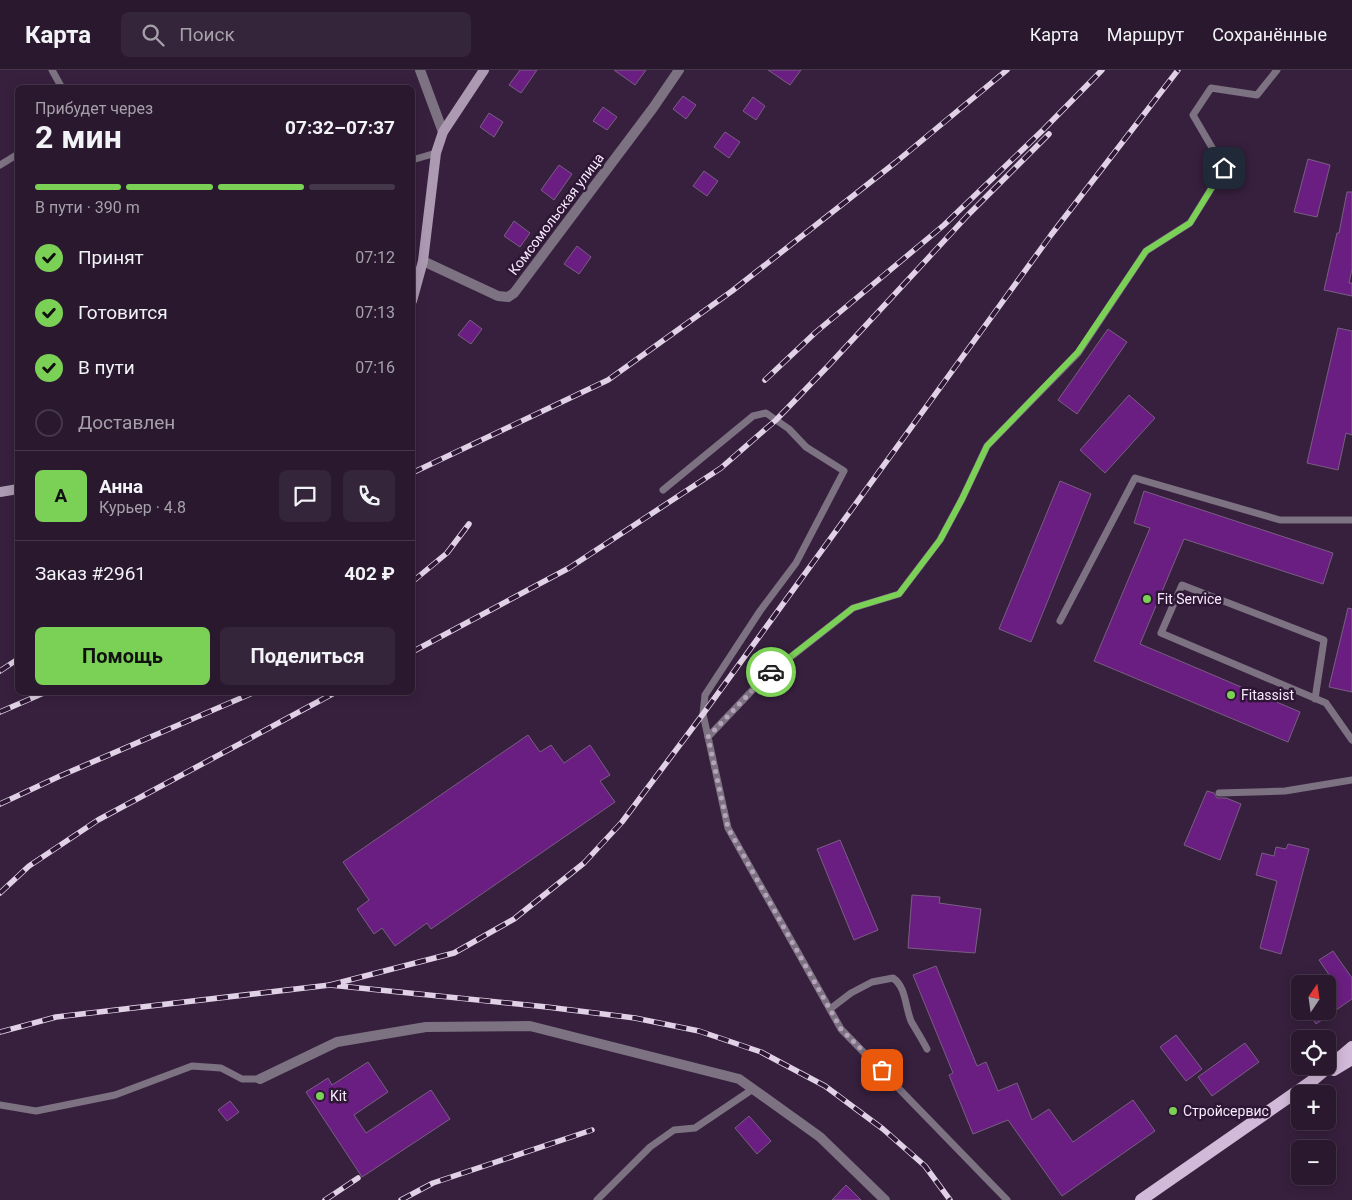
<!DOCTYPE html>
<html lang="ru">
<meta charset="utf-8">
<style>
:root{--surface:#29182e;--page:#35253a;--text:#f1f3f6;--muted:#a5a0aa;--line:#45374a;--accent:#7bd156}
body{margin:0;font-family:Roboto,sans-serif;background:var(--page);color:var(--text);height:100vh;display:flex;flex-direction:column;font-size:19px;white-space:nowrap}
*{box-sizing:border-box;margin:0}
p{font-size:16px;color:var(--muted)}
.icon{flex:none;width:28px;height:28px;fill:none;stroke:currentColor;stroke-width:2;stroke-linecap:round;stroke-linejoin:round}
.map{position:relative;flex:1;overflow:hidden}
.details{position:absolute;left:15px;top:15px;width:400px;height:610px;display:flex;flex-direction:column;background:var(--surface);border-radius:8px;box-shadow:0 2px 12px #0003,0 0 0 1px var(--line)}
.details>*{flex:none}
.needle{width:32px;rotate:13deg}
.controls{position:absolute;left:1291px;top:905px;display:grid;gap:10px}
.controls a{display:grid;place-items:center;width:45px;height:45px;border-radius:8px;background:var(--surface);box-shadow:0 2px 12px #0003,0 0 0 1px var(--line);font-size:25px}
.pin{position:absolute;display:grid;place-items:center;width:42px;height:42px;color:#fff;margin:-21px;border-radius:10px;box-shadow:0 2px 8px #0006}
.courier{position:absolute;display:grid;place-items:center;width:50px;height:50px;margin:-25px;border:4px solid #7bd156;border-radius:50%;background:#fff;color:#222;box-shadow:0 1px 6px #0007}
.headline em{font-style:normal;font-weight:700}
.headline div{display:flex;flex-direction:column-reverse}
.headline{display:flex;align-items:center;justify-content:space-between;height:85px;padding:0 20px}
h1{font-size:32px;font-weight:700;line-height:38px}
.bar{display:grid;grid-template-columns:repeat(4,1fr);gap:8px 5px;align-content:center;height:60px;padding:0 20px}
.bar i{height:6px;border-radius:4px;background:var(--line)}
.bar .selected{background:var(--accent)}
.bar p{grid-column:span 4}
.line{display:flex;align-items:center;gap:12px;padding:0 20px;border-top:1px solid var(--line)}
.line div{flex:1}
.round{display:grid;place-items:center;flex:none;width:52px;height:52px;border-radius:8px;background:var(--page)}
ol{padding:0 20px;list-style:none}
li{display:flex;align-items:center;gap:15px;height:55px}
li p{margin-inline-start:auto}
li .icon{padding:5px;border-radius:50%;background:var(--accent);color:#111;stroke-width:4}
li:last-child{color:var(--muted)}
li i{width:28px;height:28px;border:2px solid var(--line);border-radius:50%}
.action{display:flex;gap:10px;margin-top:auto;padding:10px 20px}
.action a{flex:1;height:58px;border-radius:8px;background:var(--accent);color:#111;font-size:20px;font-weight:700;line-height:58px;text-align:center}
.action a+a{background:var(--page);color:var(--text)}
header{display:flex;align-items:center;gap:30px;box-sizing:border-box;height:70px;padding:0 25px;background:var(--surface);border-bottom:1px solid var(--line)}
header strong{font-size:24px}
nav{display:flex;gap:28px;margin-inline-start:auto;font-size:18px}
.search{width:350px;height:45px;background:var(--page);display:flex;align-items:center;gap:12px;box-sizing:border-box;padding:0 18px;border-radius:8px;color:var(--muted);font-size:19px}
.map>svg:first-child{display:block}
.building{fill:#6b1e81;stroke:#785e81}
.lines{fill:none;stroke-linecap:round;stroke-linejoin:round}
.lane{stroke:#7d7281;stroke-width:7}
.street{stroke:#7d7281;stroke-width:10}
.secondary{stroke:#ac9ab3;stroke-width:10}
.primary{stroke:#d1b9d9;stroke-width:12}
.rail-casing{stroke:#e1d1e6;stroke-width:5.5}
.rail{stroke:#2d1734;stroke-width:4;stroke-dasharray:11;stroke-linecap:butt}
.done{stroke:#b4a3ba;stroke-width:5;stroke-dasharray:0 9}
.route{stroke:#7bd156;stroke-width:6}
.poi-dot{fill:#7bd156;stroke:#2d1734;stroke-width:2}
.labels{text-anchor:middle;stroke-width:5;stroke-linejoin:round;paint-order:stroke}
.street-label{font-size:14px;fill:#f8e9fd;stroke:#2d1734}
.poi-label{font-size:14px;fill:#f8e9fd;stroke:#2d1734;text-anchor:start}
</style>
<header>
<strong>Карта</strong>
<div class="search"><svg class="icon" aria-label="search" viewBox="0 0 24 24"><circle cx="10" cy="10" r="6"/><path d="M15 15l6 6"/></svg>Поиск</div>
<nav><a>Карта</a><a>Маршрут</a><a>Сохранённые</a></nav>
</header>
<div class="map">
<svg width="1352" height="1130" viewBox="0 0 1352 1130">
<rect width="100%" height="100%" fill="#37203e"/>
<g class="building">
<polygon points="520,0 537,0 521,23 509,15"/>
<polygon points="614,0 646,0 635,15"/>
<polygon points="768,0 801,0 790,15"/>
<polygon points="683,26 696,35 686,49 673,39"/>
<polygon points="753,27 765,36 756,50 743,41"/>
<polygon points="603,37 617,47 607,60 593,51"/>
<polygon points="489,43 503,52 494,67 480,57"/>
<polygon points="725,62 740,72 729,88 714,77"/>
<polygon points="1308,89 1330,95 1317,147 1294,142"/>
<polygon points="559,95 572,104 554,130 541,120"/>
<polygon points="704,101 718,111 707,126 693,116"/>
<polygon points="1347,122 1352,122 1352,199 1349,213 1352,213 1352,226 1324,220 1337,163 1339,163"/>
<polygon points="514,151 530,163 520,177 504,166"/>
<polygon points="577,176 591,187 579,204 564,194"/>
<polygon points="470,250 482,259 471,274 458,265"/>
<polygon points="1338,258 1352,261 1352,365 1346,363 1338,400 1307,393"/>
<polygon points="1108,259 1127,272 1077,344 1058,330"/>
<polygon points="1129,325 1155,348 1105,403 1080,380"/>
<polygon points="1060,411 1091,424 1031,572 999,559"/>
<polygon points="1144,421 1333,483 1323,514 1184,469 1140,574 1300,642 1288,672 1094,591 1150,458 1134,453"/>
<polygon points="1348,538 1352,539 1352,622 1329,617"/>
<polygon points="528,665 540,682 551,675 564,693 590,675 610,705 600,711 615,732 431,859 427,853 395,876 382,858 374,864 357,839 369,830 343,792"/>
<polygon points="1207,721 1214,723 1217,728 1226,728 1241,734 1220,790 1184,775"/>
<polygon points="840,770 878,860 854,870 817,779"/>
<polygon points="1288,774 1309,779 1281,884 1260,878 1277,811 1256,805 1262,783 1274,786 1276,777 1286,779"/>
<polygon points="912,825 940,827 939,833 981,839 975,883 908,878"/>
<polygon points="1333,881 1352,908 1352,929 1316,954 1308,941 1328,941 1328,916 1334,912 1319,890"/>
<polygon points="936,896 977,996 986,992 998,1021 1017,1013 1032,1050 1049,1039 1073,1072 1133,1030 1155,1061 1062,1126 1008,1050 973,1064 949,1005 953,1003 913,905"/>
<polygon points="1176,965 1202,999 1186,1011 1160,977"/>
<polygon points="1245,973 1259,992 1212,1026 1198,1007"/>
<polygon points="368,992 388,1022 354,1045 366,1063 431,1020 450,1049 362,1107 306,1022 328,1008 332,1015"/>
<polygon points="230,1031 239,1042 227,1051 218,1040"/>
<polygon points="749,1046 771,1071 757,1084 735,1058"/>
<polygon points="846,1115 861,1130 832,1130"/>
</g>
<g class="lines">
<g class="lane">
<polyline points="52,0 62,18"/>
<polyline points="412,90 436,83"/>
<polyline points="0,95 18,84"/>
<polyline points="663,420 753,346 766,343 789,359 806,377 844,401 796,493 760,541 705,625 703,644 728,758 841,959 1007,1130"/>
<polyline points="1060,551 1135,408 1280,450 1352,450"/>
<polyline points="1315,629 1324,570 1182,515 1161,563 1326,633 1352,670"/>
<polyline points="708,667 764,608 853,538 899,524 940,470 962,429 987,376 1078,283 1146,181 1190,153 1224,98 1193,45 1211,18 1257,25 1277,0"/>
<polyline points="1219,723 1285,721 1352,710"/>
<path d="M830 939 851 923 872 912 893 908C906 917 905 936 911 951 916 960 922 969 927 979"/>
<polyline points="0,1035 36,1041 115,1025 192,996 221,998 242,1009 260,1009"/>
<polyline points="597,1130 650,1077 674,1060 695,1058 753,1019"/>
</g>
<g class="street">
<polyline points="420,0 443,62"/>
<polyline points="423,191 498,226 508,227 514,223 653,38 679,0"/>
<polyline points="260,1009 337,972 426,957 530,956 739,1009 820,1067 885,1130"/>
</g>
<g class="secondary">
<polyline points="412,231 423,191 436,83 443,62 484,0"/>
<polyline points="0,422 18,419"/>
</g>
<g class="primary">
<polyline points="1334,1000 1352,989"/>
<polyline points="1141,1130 1312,1011 1352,977"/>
</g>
<g class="rail-casing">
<g id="rail">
<polyline points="765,310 816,262 944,155 1044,59 1102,0"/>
<polyline points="412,403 608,310 732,221 896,92 1007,0"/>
<polyline points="412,512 447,483 469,454"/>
<polyline points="412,582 569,498 721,398 776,350 830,294 968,145 1049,64"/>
<polyline points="0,601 18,589"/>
<polyline points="0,642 46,622"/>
<polyline points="0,734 60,706 255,622"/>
<polyline points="0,823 29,796 98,750 336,622"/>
<polyline points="330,915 454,883 514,849 584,793 622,752 703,644 1051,165 1178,0"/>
<polyline points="0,962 56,947 330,915 547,937 635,948 699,961 761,982 825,1016 883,1059 925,1096 950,1130"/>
<polyline points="325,1130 358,1108"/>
<polyline points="401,1130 433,1113 592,1060"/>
</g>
</g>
<use href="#rail" class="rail"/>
</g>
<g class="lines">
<polyline class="done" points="771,602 764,608 708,667 728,758 841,959 882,1000"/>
<polyline class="route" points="771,602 853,538 899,524 940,470 962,429 987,376 1078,282 1146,181 1190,153 1224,98"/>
</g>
<g class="poi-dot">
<circle cx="1147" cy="529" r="5"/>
<circle cx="1231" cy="625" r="5"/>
<circle cx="320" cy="1026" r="5"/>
<circle cx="1173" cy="1041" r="5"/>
</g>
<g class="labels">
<g class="street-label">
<text transform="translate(556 144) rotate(-53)" y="5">Комсомольская улица</text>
</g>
<g class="poi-label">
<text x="1157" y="534">Fit Service</text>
<text x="1241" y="630">Fitassist</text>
<text x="330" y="1031">Kit</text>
<text x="1183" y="1046">Стройсервис</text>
</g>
</g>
</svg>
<div class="controls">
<a><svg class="needle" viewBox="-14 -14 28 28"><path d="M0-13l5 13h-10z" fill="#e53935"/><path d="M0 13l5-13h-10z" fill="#a5a0aa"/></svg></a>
<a><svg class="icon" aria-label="locate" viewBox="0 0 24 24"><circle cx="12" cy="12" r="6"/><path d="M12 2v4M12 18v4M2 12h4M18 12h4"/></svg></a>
<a>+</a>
<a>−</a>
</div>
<div class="pin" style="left:882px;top:1000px;background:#ea580c"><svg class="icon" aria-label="bag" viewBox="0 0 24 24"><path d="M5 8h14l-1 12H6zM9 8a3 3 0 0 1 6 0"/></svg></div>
<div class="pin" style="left:1224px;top:98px;background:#1f2937"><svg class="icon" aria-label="home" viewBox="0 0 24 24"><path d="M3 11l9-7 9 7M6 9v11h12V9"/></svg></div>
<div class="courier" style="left:771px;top:602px"><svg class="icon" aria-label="car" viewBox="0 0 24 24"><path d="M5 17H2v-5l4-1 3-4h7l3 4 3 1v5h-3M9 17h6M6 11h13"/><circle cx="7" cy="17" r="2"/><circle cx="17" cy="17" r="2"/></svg></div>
<section class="details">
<div class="headline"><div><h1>2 мин</h1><p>Прибудет через</p></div><em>07:32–07:37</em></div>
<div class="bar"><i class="selected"></i><i class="selected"></i><i class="selected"></i><i></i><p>В пути · 390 m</p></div>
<ol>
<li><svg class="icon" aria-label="check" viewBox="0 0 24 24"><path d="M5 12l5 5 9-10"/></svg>Принят<p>07:12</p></li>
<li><svg class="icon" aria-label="check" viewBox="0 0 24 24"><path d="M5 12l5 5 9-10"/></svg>Готовится<p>07:13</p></li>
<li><svg class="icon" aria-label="check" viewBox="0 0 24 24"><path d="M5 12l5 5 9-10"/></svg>В пути<p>07:16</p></li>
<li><i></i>Доставлен</li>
</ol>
<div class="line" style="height:90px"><b class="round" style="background:var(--accent);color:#111">А</b><div><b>Анна</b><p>Курьер · 4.8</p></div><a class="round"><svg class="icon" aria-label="chat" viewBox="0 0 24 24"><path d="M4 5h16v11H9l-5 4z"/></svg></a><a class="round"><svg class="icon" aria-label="phone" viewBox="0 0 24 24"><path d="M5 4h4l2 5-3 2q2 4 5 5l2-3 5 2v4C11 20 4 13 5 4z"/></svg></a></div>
<div class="line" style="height:65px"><div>Заказ #2961</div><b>402 ₽</b></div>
<div class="action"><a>Помощь</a><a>Поделиться</a></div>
</section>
</div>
